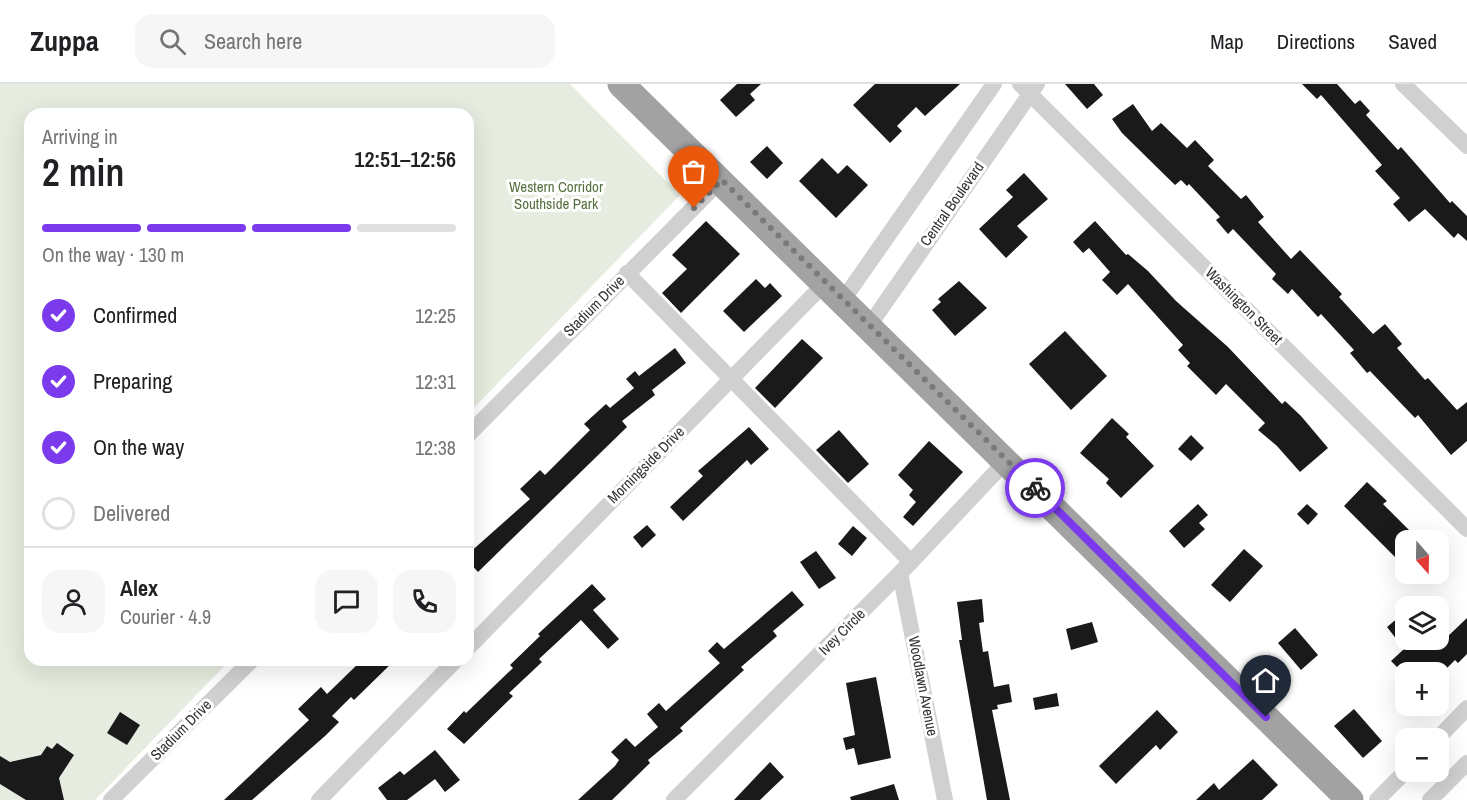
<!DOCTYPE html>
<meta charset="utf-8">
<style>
:root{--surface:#fff;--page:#f6f6f6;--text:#202124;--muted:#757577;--line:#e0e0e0;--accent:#7c3aed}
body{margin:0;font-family:"Archivo Narrow",sans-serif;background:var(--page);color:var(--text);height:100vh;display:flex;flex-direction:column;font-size:22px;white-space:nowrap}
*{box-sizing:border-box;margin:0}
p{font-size:20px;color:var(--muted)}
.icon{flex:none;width:33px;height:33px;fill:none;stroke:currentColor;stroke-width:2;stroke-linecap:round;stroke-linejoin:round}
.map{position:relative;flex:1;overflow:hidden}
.panel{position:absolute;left:24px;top:24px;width:450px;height:558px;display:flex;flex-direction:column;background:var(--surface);border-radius:18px;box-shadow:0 6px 24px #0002}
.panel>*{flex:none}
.needle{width:39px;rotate:160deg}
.fabs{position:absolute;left:1395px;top:446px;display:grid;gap:12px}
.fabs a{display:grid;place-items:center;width:54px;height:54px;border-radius:12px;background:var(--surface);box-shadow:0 6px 24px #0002;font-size:30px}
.pin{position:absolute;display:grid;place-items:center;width:51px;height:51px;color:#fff;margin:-62px -26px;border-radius:50% 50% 50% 0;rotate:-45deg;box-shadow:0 0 6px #0007}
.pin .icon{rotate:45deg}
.courier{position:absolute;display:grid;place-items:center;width:60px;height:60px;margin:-30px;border:4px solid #7c3aed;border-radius:50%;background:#fff;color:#222;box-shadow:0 2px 8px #0007}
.headline em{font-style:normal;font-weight:600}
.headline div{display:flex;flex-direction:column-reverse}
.headline{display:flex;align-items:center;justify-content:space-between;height:102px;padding:0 18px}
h1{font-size:39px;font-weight:600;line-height:45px}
.bar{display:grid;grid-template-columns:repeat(4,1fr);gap:9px 6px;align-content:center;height:72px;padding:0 18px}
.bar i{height:8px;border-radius:4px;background:var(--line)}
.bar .current{background:var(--accent)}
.bar p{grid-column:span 4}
.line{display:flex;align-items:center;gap:15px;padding:0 18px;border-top:2px solid var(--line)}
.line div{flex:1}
.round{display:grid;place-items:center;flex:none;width:63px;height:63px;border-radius:18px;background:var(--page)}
ol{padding:0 18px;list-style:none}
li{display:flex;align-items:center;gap:18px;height:66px}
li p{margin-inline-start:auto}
li .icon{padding:6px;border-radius:50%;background:var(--accent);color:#fff;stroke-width:4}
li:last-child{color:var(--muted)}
li i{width:33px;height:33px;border:3px solid var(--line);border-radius:50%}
header{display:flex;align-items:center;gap:36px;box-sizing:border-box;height:84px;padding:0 30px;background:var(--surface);border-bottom:2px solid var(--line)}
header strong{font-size:28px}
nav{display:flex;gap:33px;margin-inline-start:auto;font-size:21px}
.search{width:420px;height:54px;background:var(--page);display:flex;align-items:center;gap:15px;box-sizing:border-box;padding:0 21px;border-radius:18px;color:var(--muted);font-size:22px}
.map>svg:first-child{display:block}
.green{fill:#e6ecdf}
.building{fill:#1a1a1a}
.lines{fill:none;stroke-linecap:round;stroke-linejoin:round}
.minor{stroke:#d0d0d0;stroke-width:16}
.trunk{stroke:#a2a2a2;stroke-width:27}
.done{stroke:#7a7a7a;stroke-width:6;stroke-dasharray:0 10.8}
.route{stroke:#7c3aed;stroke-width:8}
.labels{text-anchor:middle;stroke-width:6;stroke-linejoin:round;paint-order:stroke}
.park-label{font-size:15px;fill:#56703f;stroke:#fff}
.street-label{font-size:15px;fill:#333;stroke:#fff}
</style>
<header>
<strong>Zuppa</strong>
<div class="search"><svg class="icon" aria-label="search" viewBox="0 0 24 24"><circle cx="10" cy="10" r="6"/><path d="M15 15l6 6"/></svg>Search here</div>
<nav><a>Map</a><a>Directions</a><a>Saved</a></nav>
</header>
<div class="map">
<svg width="1467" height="716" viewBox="0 0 1467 716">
<rect width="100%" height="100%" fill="#fff"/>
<polygon class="green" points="0,0 570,0 680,111 468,330 468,30 30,30 30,576 230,576 95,716 0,716"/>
<g class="building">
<polygon points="737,0 761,0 750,10 755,16 736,33 720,16"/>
<polygon points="875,0 960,0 925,32 916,23 897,42 902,47 890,59 853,21"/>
<polygon points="1065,0 1094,0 1103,11 1087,25"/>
<polygon points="1302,0 1337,0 1355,20 1360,16 1370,27 1366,31 1398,66 1401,63 1450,119 1452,117 1467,132 1467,157 1458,149 1454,154 1425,125 1409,138 1393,120 1400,114 1375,87 1382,81 1321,11 1317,15"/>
<polygon points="1133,20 1152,47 1161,39 1187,64 1195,56 1214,76 1208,82 1241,115 1246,111 1264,133 1258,138 1291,175 1300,166 1342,210 1339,213 1373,250 1385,240 1402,260 1397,264 1425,296 1428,294 1457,326 1467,318 1467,357 1451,371 1418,331 1415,334 1370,287 1367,289 1350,269 1354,266 1321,230 1318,233 1292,205 1288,210 1272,195 1276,190 1233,145 1228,150 1216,136 1220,133 1189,100 1187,102 1181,96 1175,101 1122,49 1112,35"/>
<polygon points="767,62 783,79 767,95 750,78"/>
<polygon points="822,74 838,90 847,81 868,101 836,134 799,97"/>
<polygon points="1024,89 1048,115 1017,142 1028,153 1006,174 979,145 1013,113 1006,106"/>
<polygon points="706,137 740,170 681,229 662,209 687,185 672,171"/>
<polygon points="1095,137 1126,171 1128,170 1148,187 1176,217 1228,263 1282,320 1285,317 1301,332 1328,364 1300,388 1277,362 1258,346 1265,339 1226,300 1216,311 1187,282 1190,279 1178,266 1183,261 1128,200 1117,211 1102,196 1110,188 1089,164 1083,169 1073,158"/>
<polygon points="756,195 765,204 770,199 782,212 744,248 723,227"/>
<polygon points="959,197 987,224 955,252 932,226 941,218 938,215"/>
<polygon points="1065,247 1107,292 1071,326 1029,280"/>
<polygon points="802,255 823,274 775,324 755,304"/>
<polygon points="675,264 686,279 652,306 655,311 622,337 627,343 478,488 468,477 468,470 530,415 520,405 540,386 545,391 590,346 584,340 606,320 610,324 634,304 626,295 635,287 639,292"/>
<polygon points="1112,334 1129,350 1126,353 1154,382 1121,414 1106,399 1109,395 1080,369"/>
<polygon points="749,343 769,365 751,381 747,376 683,437 670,423 703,392 698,387"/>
<polygon points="839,346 869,380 848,399 816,366"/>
<polygon points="1191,351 1204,364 1191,377 1178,365"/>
<polygon points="929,357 963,388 913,442 903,433 916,418 909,411 913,406 898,391"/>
<polygon points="1367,398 1387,417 1383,420 1419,456 1406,456 1406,484 1344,422"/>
<polygon points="1198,420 1208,431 1199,439 1205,445 1184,464 1169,447"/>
<polygon points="1307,420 1318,430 1308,441 1297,430"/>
<polygon points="647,441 656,451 642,464 633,453"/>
<polygon points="853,442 867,454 852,472 838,460"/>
<polygon points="1244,465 1263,482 1230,518 1211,501"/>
<polygon points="816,467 836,494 819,505 800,478"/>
<polygon points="592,500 606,515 593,526 619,555 608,565 581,536 539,575 542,578 509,609 513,612 464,660 447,645 464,627 466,629 513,584 510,581 540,552 538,550"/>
<polygon points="792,507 804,521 773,547 777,552 741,583 744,586 680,644 683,647 648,676 650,679 612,716 578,716 615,682 619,676 611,668 626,654 635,663 658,643 647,630 659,619 666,627 720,579 708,567 717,558 724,565"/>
<polygon points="982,515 984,538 979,539 983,568 988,567 994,603 1009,600 1012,618 997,621 998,625 992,626 1010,716 987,716 959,556 962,556 957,518"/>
<polygon points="1399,533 1406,541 1406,555 1445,555 1467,534 1467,570 1458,579 1455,576 1443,588 1402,588 1391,577 1404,565 1387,543"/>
<polygon points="1092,538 1098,558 1071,566 1066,545"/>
<polygon points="1295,544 1318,571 1301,586 1278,559"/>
<polygon points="362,576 395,576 354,616 351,613 332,632 339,638 325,652 252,716 224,716 309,636 298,625 321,603 327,610"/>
<polygon points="876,593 891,674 858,681 854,664 846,666 843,654 855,651 846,599"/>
<polygon points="1057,609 1059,622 1035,626 1033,614"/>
<polygon points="1354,625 1382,657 1363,674 1334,642"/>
<polygon points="1157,626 1178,648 1160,666 1156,661 1116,700 1099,682"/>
<polygon points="120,628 140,641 127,661 107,649"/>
<polygon points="57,659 74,671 59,694 64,716 26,716 0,700 0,672 10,678 41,671 47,662 52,665"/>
<polygon points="435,666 460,696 445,708 435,695 407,716 387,716 378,704 400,687 404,691"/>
<polygon points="1253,675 1278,701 1262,716 1196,716 1214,699 1219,706"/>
<polygon points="770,678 784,693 760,716 734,716"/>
<polygon points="894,700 899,716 851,716 850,713"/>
</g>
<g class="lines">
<g class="minor">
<polyline points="1020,0 1467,445"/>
<polyline points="1403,0 1467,62"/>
<polyline points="627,189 911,478"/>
<polyline points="843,216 994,0"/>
<polyline points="869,242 1037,0"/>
<polyline points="468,351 721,96"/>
<polyline points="900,489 945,716"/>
<polyline points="468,564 825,199"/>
<polyline points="1438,654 1467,624"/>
<polyline points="111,716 252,576"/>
<polyline points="319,716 456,576"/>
<polyline points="674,716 911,478 1007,376"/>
<polyline points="1377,716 1406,687"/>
<polyline points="1430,716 1467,679"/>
</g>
<polyline class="trunk" points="621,0 1350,716"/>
</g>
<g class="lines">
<polyline class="done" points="694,124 722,96 1035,404"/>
<polyline class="route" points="1035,404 1266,633"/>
</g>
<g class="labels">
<g class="park-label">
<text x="556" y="108">Western Corridor<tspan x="556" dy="17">Southside Park</tspan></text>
</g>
<g class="street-label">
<text transform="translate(952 120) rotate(-55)" y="5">Central Boulevard</text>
<text transform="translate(594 222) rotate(-45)" y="5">Stadium Drive</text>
<text transform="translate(1244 222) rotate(45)" y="5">Washington Street</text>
<text transform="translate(646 381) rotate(-45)" y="5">Morningside Drive</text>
<text transform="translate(842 548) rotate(-45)" y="5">Ivey Circle</text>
<text transform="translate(923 602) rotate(79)" y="5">Woodlawn Avenue</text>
<text transform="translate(181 646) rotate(-45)" y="5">Stadium Drive</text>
</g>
</g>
</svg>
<div class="fabs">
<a><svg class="needle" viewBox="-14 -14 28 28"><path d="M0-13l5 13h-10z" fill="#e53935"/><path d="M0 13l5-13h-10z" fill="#757577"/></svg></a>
<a><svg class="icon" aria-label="layers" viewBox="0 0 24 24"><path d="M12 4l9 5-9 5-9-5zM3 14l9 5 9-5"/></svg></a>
<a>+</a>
<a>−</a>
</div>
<div class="pin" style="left:694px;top:124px;background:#ea580c"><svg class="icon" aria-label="bag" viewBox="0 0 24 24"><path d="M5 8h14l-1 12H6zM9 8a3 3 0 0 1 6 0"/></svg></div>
<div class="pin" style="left:1266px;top:633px;background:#1f2937"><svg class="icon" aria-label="home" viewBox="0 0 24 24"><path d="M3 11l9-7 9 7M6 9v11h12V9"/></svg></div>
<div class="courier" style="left:1035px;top:404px"><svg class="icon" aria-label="bike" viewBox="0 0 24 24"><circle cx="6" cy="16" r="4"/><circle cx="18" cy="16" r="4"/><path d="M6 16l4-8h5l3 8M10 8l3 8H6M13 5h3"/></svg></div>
<section class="panel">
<div class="headline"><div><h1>2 min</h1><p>Arriving in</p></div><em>12:51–12:56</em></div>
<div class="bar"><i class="current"></i><i class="current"></i><i class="current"></i><i></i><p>On the way · 130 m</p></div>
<ol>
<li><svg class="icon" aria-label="check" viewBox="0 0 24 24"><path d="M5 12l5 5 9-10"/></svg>Confirmed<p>12:25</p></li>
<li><svg class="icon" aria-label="check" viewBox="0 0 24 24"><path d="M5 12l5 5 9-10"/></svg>Preparing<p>12:31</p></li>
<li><svg class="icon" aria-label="check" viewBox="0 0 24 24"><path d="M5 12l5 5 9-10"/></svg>On the way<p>12:38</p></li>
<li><i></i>Delivered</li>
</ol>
<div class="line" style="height:108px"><a class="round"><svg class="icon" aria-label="person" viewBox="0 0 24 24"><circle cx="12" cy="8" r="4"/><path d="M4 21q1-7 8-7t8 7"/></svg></a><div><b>Alex</b><p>Courier · 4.9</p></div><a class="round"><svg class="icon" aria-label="chat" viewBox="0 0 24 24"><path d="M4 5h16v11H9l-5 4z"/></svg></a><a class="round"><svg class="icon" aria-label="phone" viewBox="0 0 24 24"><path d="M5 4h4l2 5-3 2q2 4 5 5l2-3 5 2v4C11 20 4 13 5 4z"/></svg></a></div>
</section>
</div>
